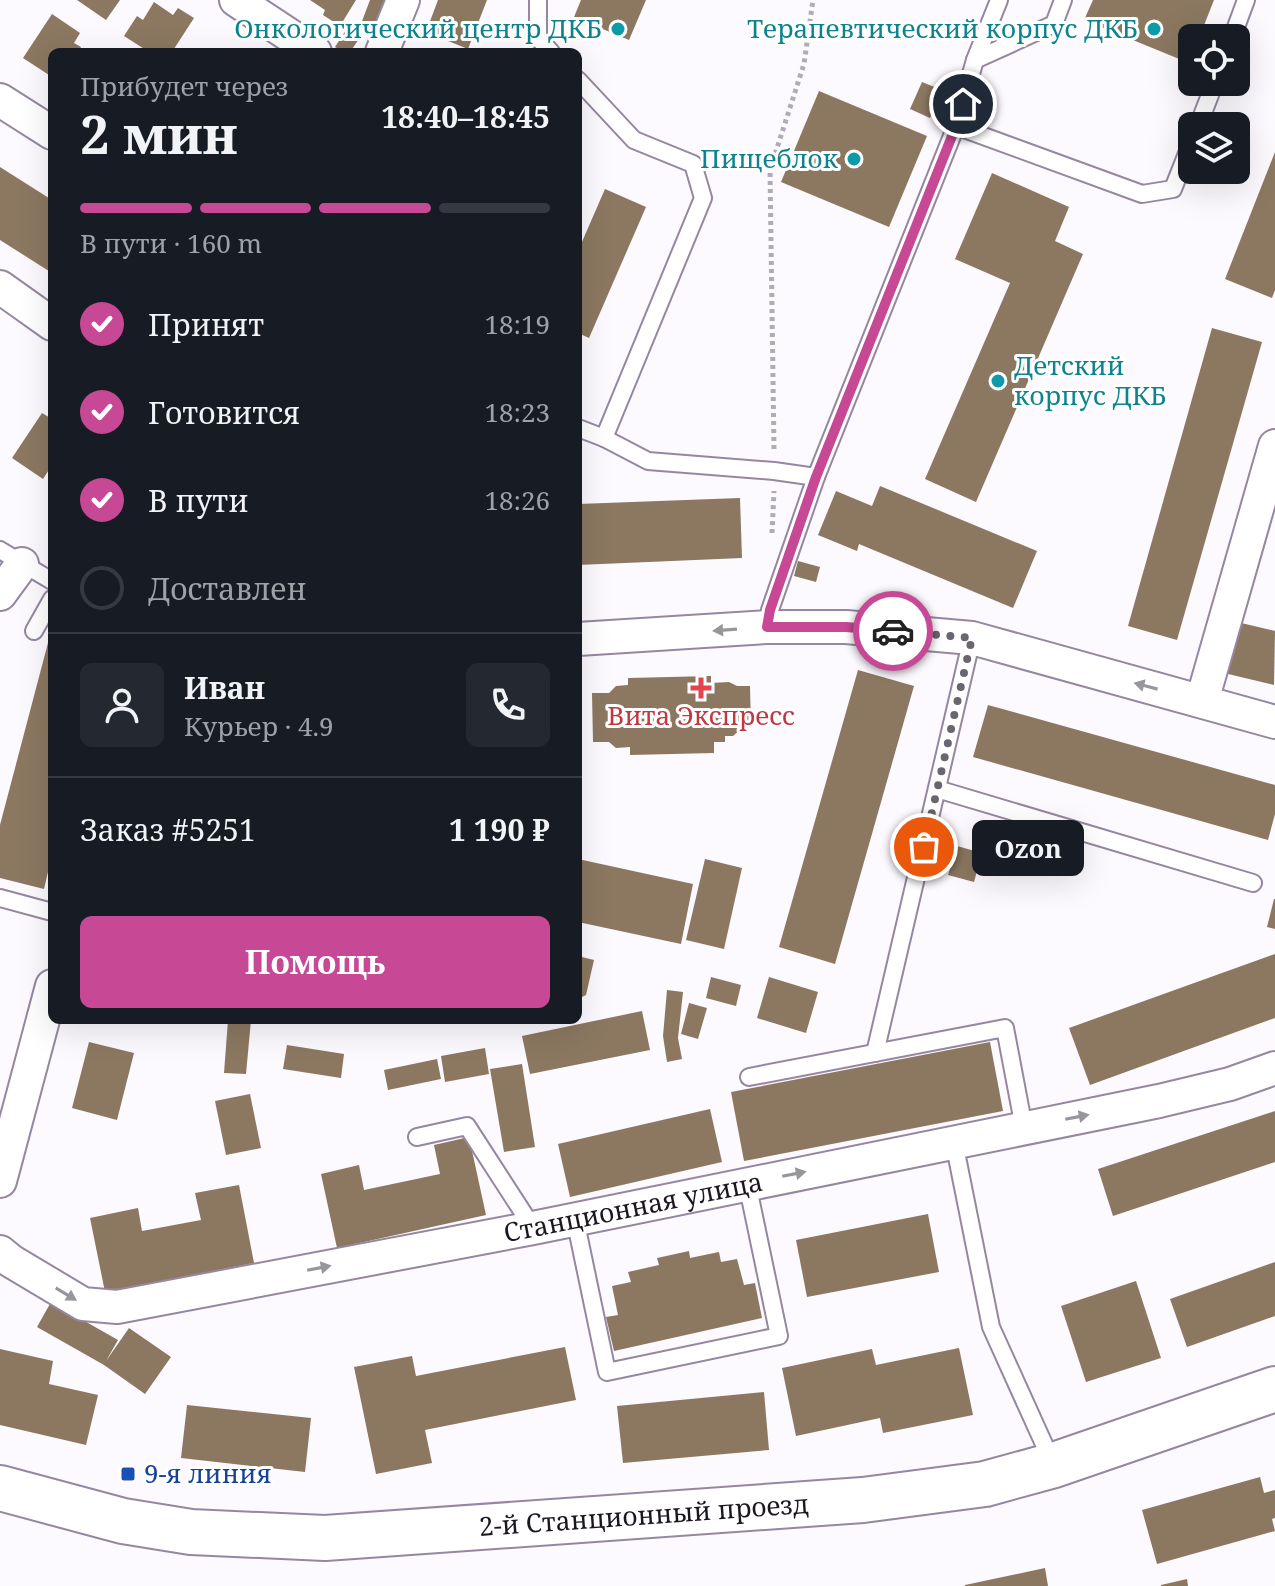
<!DOCTYPE html>
<html lang="ru">
<meta charset="utf-8">
<style>
:root{--surface:#171b24;--page:#242831;--text:#f1f3f6;--muted:#9ea1a6;--line:#363941;--accent:#c74996}
body{margin:0;font-family:"Noto Serif",serif;background:var(--page);color:var(--text);height:100vh;display:flex;flex-direction:column;font-size:30px;white-space:nowrap}
*{box-sizing:border-box;margin:0}
p{font-size:26px;color:var(--muted)}
.icon{flex:none;width:44px;height:44px;fill:none;stroke:currentColor;stroke-width:2;stroke-linecap:round;stroke-linejoin:round}
.map{position:relative;flex:1;overflow:hidden}
.details{position:absolute;left:48px;top:48px;width:534px;height:976px;display:flex;flex-direction:column;background:var(--surface);border-radius:12px;box-shadow:0 8px 32px #0002}
.details>*{flex:none}
.controls{position:absolute;left:1178px;top:24px;display:grid;gap:16px}
.controls a{display:grid;place-items:center;width:72px;height:72px;border-radius:12px;background:var(--surface);box-shadow:0 8px 32px #0002;font-size:40px}
.pin{position:absolute;display:grid;place-items:center;width:68px;height:68px;color:#fff;margin:-34px;border:4px solid #fff;border-radius:50%;box-shadow:0 2px 8px #0007}
.courier{position:absolute;display:grid;place-items:center;width:80px;height:80px;margin:-40px;border:6px solid #c74996;border-radius:50%;background:#fff;color:#222;box-shadow:0 2px 10px #0007}
.bubble{position:absolute;height:56px;border-radius:12px;background:var(--surface);box-shadow:0 8px 32px #0002;font-size:26px;font-weight:700;line-height:56px;text-align:center}
.head em{font-style:normal;font-weight:700}
.head div{display:flex;flex-direction:column-reverse}
.head{display:flex;align-items:center;justify-content:space-between;height:136px;padding:0 32px}
h1{font-size:52px;font-weight:700;line-height:60px}
.bar{display:grid;grid-template-columns:repeat(4,1fr);gap:12px 8px;align-content:center;height:96px;padding:0 32px}
.bar i{height:10px;border-radius:6px;background:var(--line)}
.bar .on{background:var(--accent)}
.bar p{grid-column:span 4}
.line{display:flex;align-items:center;gap:20px;padding:0 32px;border-top:2px solid var(--line)}
.line div{flex:1}
.round{display:grid;place-items:center;flex:none;width:84px;height:84px;border-radius:12px;background:var(--page)}
ol{padding:0 32px;list-style:none}
li{display:flex;align-items:center;gap:24px;height:88px}
li p{margin-inline-start:auto}
li .icon{padding:8px;border-radius:50%;background:var(--accent);color:#fff;stroke-width:4}
li:last-child{color:var(--muted)}
li i{width:44px;height:44px;border:4px solid var(--line);border-radius:50%}
.action{display:flex;gap:16px;margin-top:auto;padding:16px 32px}
.action a{flex:1;height:92px;border-radius:12px;background:var(--accent);color:#fff;font-size:32px;font-weight:700;line-height:92px;text-align:center}
.map>svg:first-child{display:block}
.building{fill:#8c7861}
.lines{fill:none;stroke-linecap:round;stroke-linejoin:round}
.lane-casing{stroke:#9687a1;stroke-width:20}
.street-casing{stroke:#9687a1;stroke-width:36}
.secondary-casing{stroke:#9687a1;stroke-width:48}
.path{stroke:#b0acb3;stroke-width:5;stroke-dasharray:4 4;stroke-linecap:butt}
.lane{stroke:#fff;stroke-width:16}
.street{stroke:#fff;stroke-width:32}
.secondary{stroke:#fff;stroke-width:44}
.oneway{fill:#99969b}
.done{stroke:#6a656e;stroke-width:8;stroke-dasharray:0 14.4}
.route{stroke:#c74996;stroke-width:10}
.culture-dot{fill:#0f9aa8;stroke:#fff;stroke-width:3}
.health-dot{fill:#e0444e;stroke:#fff;stroke-width:3}
.transit-dot{fill:#1a4fb4;stroke:#fff;stroke-width:3}
.labels{text-anchor:middle;stroke-width:6;stroke-linejoin:round;paint-order:stroke}
.culture-label{font-size:26px;fill:#0d838f;stroke:#fff;text-anchor:end}
.health-label{font-size:26px;fill:#be3a42;stroke:#fff}
.street-label{font-size:26px;fill:#1c1620;stroke:#fff}
.transit-label{font-size:26px;fill:#164399;stroke:#fff;text-anchor:start}
</style>
<div class="map">
<svg width="1275" height="1586" viewBox="0 0 1275 1586">
<rect width="100%" height="100%" fill="#fcf9ff"/>
<g class="building">
<polygon points="77,0 120,0 106,20"/>
<polygon points="310,0 356,0 340,26 323,15 325,10"/>
<polygon points="370,0 390,0 377,36 359,29"/>
<polygon points="438,0 487,0 468,49 426,32"/>
<polygon points="581,0 646,0 629,40 574,17"/>
<polygon points="1093,0 1214,0 1199,38 1192,38 1192,55 1189,63 1084,20"/>
<polygon points="154,2 173,15 178,8 194,18 172,52 149,52 124,36 137,16 143,20"/>
<polygon points="52,14 80,33 74,43 81,47 78,52 52,52 52,77 23,58"/>
<polygon points="348,27 361,36 350,52 343,52 335,47"/>
<polygon points="922,82 942,90 930,118 910,109"/>
<polygon points="819,91 927,136 889,227 781,182"/>
<polygon points="1275,152 1275,290 1272,298 1225,279"/>
<polygon points="0,167 52,200 52,273 0,240"/>
<polygon points="992,173 1069,207 1055,241 1083,254 976,502 925,479 1010,283 955,259"/>
<polygon points="605,189 646,207 589,338 578,333 578,251"/>
<polygon points="1212,328 1262,342 1177,640 1128,626"/>
<polygon points="42,413 52,419 52,465 43,479 12,458"/>
<polygon points="880,486 1037,551 1013,608 859,544 857,551 818,535 836,491 872,506"/>
<polygon points="740,498 742,558 578,565 578,504"/>
<polygon points="798,561 820,567 816,582 794,576"/>
<polygon points="1237,622 1275,631 1274,685 1224,673"/>
<polygon points="52,635 52,855 44,889 0,878 0,825 49,639"/>
<polygon points="858,670 914,686 835,964 779,947"/>
<polygon points="711,676 711,683 729,682 737,686 750,686 751,727 743,727 733,736 725,736 725,742 714,742 714,753 630,755 630,747 616,748 609,742 593,742 592,693 609,693 616,686 628,685 628,678"/>
<polygon points="988,705 1275,785 1275,814 1268,840 973,757"/>
<polygon points="957,846 982,853 974,882 948,875"/>
<polygon points="578,859 693,884 681,944 578,922"/>
<polygon points="705,859 742,868 724,949 686,940"/>
<polygon points="1274,899 1275,899 1275,929 1267,927"/>
<polygon points="1275,954 1275,1018 1090,1085 1069,1028"/>
<polygon points="578,956 594,960 586,995 578,999"/>
<polygon points="711,977 741,985 736,1006 706,998"/>
<polygon points="769,977 818,992 806,1033 757,1018"/>
<polygon points="667,990 683,992 678,1038 682,1059 667,1062 663,1036"/>
<polygon points="689,1003 707,1008 698,1039 681,1034"/>
<polygon points="642,1011 650,1050 530,1074 522,1036"/>
<polygon points="228,1020 251,1020 246,1074 224,1073"/>
<polygon points="89,1042 134,1053 117,1120 72,1108"/>
<polygon points="990,1042 1003,1111 744,1161 731,1092"/>
<polygon points="287,1045 344,1054 341,1078 283,1069"/>
<polygon points="485,1048 489,1074 445,1082 441,1056"/>
<polygon points="437,1059 441,1079 388,1090 384,1070"/>
<polygon points="522,1064 535,1147 504,1152 490,1069"/>
<polygon points="250,1094 261,1148 226,1155 215,1101"/>
<polygon points="710,1109 722,1162 570,1197 558,1144"/>
<polygon points="1275,1111 1275,1162 1113,1216 1098,1169"/>
<polygon points="469,1137 486,1215 337,1248 321,1174 359,1165 364,1190 440,1174 434,1145"/>
<polygon points="239,1185 254,1263 105,1292 90,1218 138,1208 142,1231 201,1220 195,1193"/>
<polygon points="928,1214 939,1272 807,1297 796,1240"/>
<polygon points="689,1251 690,1258 719,1252 721,1262 737,1259 744,1285 755,1283 762,1318 614,1351 606,1317 618,1315 612,1286 631,1282 628,1272 659,1265 657,1258"/>
<polygon points="1275,1262 1275,1316 1187,1347 1170,1299"/>
<polygon points="1136,1281 1161,1358 1086,1382 1061,1306"/>
<polygon points="51,1302 118,1340 106,1361 129,1328 171,1357 145,1394 104,1365 37,1327"/>
<polygon points="565,1347 576,1400 425,1430 432,1463 376,1474 354,1367 412,1356 416,1376"/>
<polygon points="959,1348 973,1415 883,1433 880,1418 796,1436 782,1368 872,1349 876,1365"/>
<polygon points="0,1349 53,1361 49,1384 98,1395 86,1445 0,1425"/>
<polygon points="764,1392 769,1450 623,1463 617,1406"/>
<polygon points="187,1405 311,1418 305,1472 181,1458"/>
<polygon points="1260,1477 1264,1493 1275,1490 1275,1518 1272,1519 1275,1531 1157,1564 1142,1510"/>
<polygon points="1045,1568 1048,1586 965,1586 965,1585"/>
<polygon points="1187,1579 1188,1586 1161,1586 1161,1585"/>
</g>
<g class="lines">
<g class="lane-casing">
<g id="lane">
<polyline points="538,0 538,38 551,52"/>
<polyline points="1232,38 1246,0"/>
<polyline points="975,60 1054,24 1063,0"/>
<polyline points="578,80 634,140 693,164 703,198 604,438"/>
<polyline points="956,126 1142,194 1173,189 1192,141"/>
<polyline points="1198,126 1215,82"/>
<polyline points="578,428 604,438 648,461 774,471 816,477"/>
<polyline points="0,550 52,581"/>
<polyline points="767,627 770,610 816,477 956,126 975,60 999,0"/>
<polyline points="34,631 52,599"/>
<polyline points="937,789 1253,883"/>
<polyline points="0,898 52,912"/>
<polyline points="875,1053 972,638"/>
<polyline points="749,1077 1005,1028 1024,1128"/>
<polyline points="417,1137 467,1126 533,1228"/>
<polyline points="954,1142 991,1327 1053,1464"/>
<polyline points="575,1219 607,1372 779,1336 747,1183"/>
</g>
</g>
<g class="street-casing">
<g id="street">
<polyline points="236,0 315,52"/>
<polyline points="382,52 403,0"/>
<polyline points="0,100 52,133"/>
<polyline points="0,287 52,324"/>
<polyline points="0,594 22,564"/>
<polyline points="578,639 767,627 846,627 972,638 1275,722"/>
<polyline points="1202,701 1275,446"/>
<polyline points="0,1181 52,986"/>
<path id="s1" d="M0 1252 11 1261 83 1304 117 1307 533 1228 1159 1101 1230 1084 1275 1068"/>
</g>
</g>
<g class="secondary-casing">
<g id="secondary">
<path id="s2" d="M0 1488 123 1521 191 1532 325 1538 863 1500 985 1484 1054 1465 1275 1389"/>
</g>
</g>
<g class="path">
<polyline points="774,449 770,170 804,64 813,0"/>
<polyline points="772,533 774,491"/>
</g>
<use href="#lane" class="lane"/>
<use href="#street" class="street"/>
<use href="#secondary" class="secondary"/>
</g>
<defs><path id="oneway-solid" d="M-6-.8H1V-3.2L6.5 0L1 3.2V.8H-6Z" transform="scale(2)"/></defs>
<g class="oneway">
<use href="#oneway-solid" transform="translate(725 630) rotate(176)"/>
<use href="#oneway-solid" transform="translate(1146 686) rotate(-165)"/>
<use href="#oneway-solid" transform="translate(1077 1117) rotate(-11)"/>
<use href="#oneway-solid" transform="translate(794 1174) rotate(-11)"/>
<use href="#oneway-solid" transform="translate(319 1268) rotate(-11)"/>
<use href="#oneway-solid" transform="translate(66 1294) rotate(31)"/>
</g>
<g class="lines">
<polyline class="done" points="893,631 972,638 924,847"/>
<polyline class="route" points="893,631 846,627 767,627 770,610 816,477 956,126 963,104"/>
</g>
<g class="culture-dot">
<circle cx="618" cy="29" r="8"/>
<circle cx="1154" cy="29" r="8"/>
<circle cx="854" cy="159" r="8"/>
<circle cx="998" cy="381" r="8"/>
</g>
<path class="health-dot" d="M697 676h8v8h8v8h-8v8h-8v-8h-8v-8h8z"/>
<rect class="transit-dot" x="120" y="1466" width="16" height="16" rx="4"/>
<g class="labels">
<g class="culture-label">
<text x="602" y="38">Онкологический центр ДКБ</text>
<text x="1138" y="38">Терапевтический корпус ДКБ</text>
<text x="838" y="168">Пищеблок</text>
<text x="1014" y="375" text-anchor="start">Детский<tspan x="1014" dy="30">корпус ДКБ</tspan></text>
</g>
<g class="health-label">
<text x="701" y="725">Вита Экспресс</text>
</g>
<g class="street-label">
<text dy="9" stroke="none"><textPath href="#s1" startOffset="658">Станционная улица</textPath></text>
<text dy="9" stroke="none"><textPath href="#s2" startOffset="650">2-й Станционный проезд</textPath></text>
</g>
<g class="transit-label">
<text x="144" y="1483">9-я линия</text>
</g>
</g>
</svg>
<div class="controls">
<a><svg class="icon" aria-label="locate" viewBox="0 0 24 24"><circle cx="12" cy="12" r="6"/><path d="M12 2v4M12 18v4M2 12h4M18 12h4"/></svg></a>
<a><svg class="icon" aria-label="layers" viewBox="0 0 24 24"><path d="M12 4l9 5-9 5-9-5zM3 14l9 5 9-5"/></svg></a>
</div>
<div class="pin" style="left:924px;top:847px;background:#ea580c"><svg class="icon" aria-label="bag" viewBox="0 0 24 24"><path d="M5 8h14l-1 12H6zM9 8a3 3 0 0 1 6 0"/></svg></div>
<div class="pin" style="left:963px;top:104px;background:#1f2937"><svg class="icon" aria-label="home" viewBox="0 0 24 24"><path d="M3 11l9-7 9 7M6 9v11h12V9"/></svg></div>
<div class="courier" style="left:893px;top:631px"><svg class="icon" aria-label="car" viewBox="0 0 24 24"><path d="M5 17H2v-5l4-1 3-4h7l3 4 3 1v5h-3M9 17h6M6 11h13"/><circle cx="7" cy="17" r="2"/><circle cx="17" cy="17" r="2"/></svg></div>
<div class="bubble" style="left:972px;top:820px;width:112px">Ozon</div>
<section class="details">
<div class="head"><div><h1>2 мин</h1><p>Прибудет через</p></div><em>18:40–18:45</em></div>
<div class="bar"><i class="on"></i><i class="on"></i><i class="on"></i><i></i><p>В пути · 160 m</p></div>
<ol>
<li><svg class="icon" aria-label="check" viewBox="0 0 24 24"><path d="M5 12l5 5 9-10"/></svg>Принят<p>18:19</p></li>
<li><svg class="icon" aria-label="check" viewBox="0 0 24 24"><path d="M5 12l5 5 9-10"/></svg>Готовится<p>18:23</p></li>
<li><svg class="icon" aria-label="check" viewBox="0 0 24 24"><path d="M5 12l5 5 9-10"/></svg>В пути<p>18:26</p></li>
<li><i></i>Доставлен</li>
</ol>
<div class="line" style="height:144px"><a class="round"><svg class="icon" aria-label="person" viewBox="0 0 24 24"><circle cx="12" cy="8" r="4"/><path d="M4 21q1-7 8-7t8 7"/></svg></a><div><b>Иван</b><p>Курьер · 4.9</p></div><a class="round"><svg class="icon" aria-label="phone" viewBox="0 0 24 24"><path d="M5 4h4l2 5-3 2q2 4 5 5l2-3 5 2v4C11 20 4 13 5 4z"/></svg></a></div>
<div class="line" style="height:104px"><div>Заказ #5251</div><b>1 190 ₽</b></div>
<div class="action"><a>Помощь</a></div>
</section>
</div>
